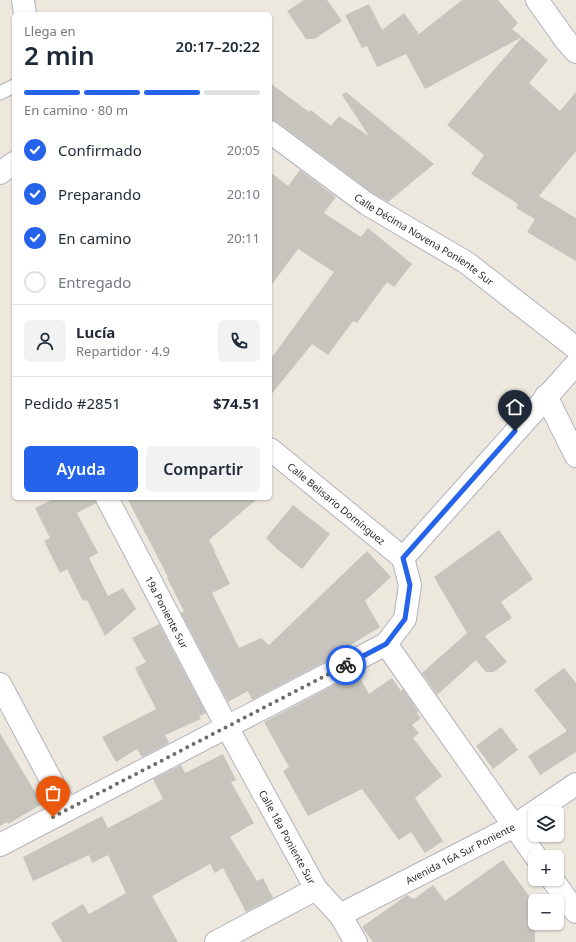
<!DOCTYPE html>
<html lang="es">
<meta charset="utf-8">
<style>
:root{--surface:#fff;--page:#f2f2f3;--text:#1f2937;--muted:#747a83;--line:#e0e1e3;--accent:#2563eb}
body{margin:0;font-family:"Noto Sans",sans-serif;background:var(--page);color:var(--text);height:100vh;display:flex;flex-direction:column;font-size:15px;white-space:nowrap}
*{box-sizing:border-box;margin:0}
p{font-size:13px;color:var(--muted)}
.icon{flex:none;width:22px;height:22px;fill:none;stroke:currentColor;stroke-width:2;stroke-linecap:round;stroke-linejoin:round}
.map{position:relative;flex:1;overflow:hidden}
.drawer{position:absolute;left:12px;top:12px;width:260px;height:488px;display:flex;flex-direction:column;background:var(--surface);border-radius:6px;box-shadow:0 1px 3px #0004}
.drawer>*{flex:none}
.tools{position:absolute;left:528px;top:806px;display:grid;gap:8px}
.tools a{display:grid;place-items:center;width:36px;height:36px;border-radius:6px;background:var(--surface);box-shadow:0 1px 3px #0004;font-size:20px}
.pin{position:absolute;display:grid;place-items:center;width:34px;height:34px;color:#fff;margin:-41px -17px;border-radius:50% 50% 50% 0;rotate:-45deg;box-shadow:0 0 4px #0007}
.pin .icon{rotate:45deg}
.courier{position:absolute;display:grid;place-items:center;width:40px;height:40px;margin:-20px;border:3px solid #2563eb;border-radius:50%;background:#fff;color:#222;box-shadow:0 1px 5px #0007}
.summary em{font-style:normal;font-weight:600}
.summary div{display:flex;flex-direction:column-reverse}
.summary{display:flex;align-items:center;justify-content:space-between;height:68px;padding:0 12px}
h1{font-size:26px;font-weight:600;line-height:30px}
.bar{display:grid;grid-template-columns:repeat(4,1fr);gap:6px 4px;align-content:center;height:48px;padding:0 12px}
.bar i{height:5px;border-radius:3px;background:var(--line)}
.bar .active{background:var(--accent)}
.bar p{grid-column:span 4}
.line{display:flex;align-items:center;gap:10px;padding:0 12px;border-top:1px solid var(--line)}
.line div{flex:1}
.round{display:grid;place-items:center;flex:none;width:42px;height:42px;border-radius:6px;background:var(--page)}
ol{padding:0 12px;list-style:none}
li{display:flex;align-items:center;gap:12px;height:44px}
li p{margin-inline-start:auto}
li .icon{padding:4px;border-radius:50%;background:var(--accent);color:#fff;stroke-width:4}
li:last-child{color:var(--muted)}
li i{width:22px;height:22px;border:2px solid var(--line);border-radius:50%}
.cta{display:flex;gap:8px;margin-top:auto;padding:8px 12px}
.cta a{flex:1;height:46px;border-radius:6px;background:var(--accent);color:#fff;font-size:16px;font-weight:600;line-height:46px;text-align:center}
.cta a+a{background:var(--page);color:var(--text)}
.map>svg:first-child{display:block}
.building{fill:#c7c4bd}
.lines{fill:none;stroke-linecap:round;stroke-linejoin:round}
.lane-casing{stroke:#b1b2bd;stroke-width:15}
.street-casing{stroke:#b1b2bd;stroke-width:24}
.lane{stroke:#fff;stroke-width:13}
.street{stroke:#fff;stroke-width:22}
.done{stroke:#6f6d6a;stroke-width:4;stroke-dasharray:0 7.2}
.route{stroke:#2563eb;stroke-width:5}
.labels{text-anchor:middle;stroke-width:3.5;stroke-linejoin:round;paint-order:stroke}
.street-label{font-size:10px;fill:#2b2b2b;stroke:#fff}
</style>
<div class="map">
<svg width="576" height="942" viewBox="0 0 576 942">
<rect width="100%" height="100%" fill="#ece8de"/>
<g class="building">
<polygon points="304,0 327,0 342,21 314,39 306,39 287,11"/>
<polygon points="462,0 498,0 518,23 512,29 522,37 425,89 406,54 377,67 367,46 362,48 345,15 369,4 382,30 404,13 419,34"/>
<polygon points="522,37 548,60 529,83 560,111 576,92 576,151 539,196 576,218 576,261 527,232 535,219 516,208 518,204 471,174 484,155 447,125"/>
<polygon points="270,83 309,112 311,110 331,126 339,116 369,136 342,95 346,92 434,164 388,202 374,194 277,122 270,119"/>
<polygon points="300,170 336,197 324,213 361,237 368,228 412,264 394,287 387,282 357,323 353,321 328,355 312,344 270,396 270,360 334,272 298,249 270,287 270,172 288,186"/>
<polygon points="55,498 95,498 96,503 77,513 98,553 89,558 108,596 123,588 136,609 105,636 87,600 83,601 67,569 60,573 44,541 50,538 35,508"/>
<polygon points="127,498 258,498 209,540 215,551 214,551 230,584 212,593 239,648 261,638 269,645 367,551 391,577 365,601 380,627 344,649 345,651 252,700 248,691 228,702 181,613 184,611 167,578 168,577"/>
<polygon points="293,505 330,534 302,569 277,549 266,538"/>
<polygon points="499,530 533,579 501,602 512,618 485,636 507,662 494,672 486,672 476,660 437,695 422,673 467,633 434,577"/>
<polygon points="159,624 206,713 199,716 201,719 165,735 169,743 142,757 137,749 116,762 102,737 156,709 135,668 146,662 132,638"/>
<polygon points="564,668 576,683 576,752 540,775 528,756 567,731 534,690"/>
<polygon points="357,673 369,694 392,678 401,691 403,689 418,711 417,713 421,718 412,725 419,733 413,738 442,776 415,798 443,841 425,853 411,832 399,840 362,789 308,816 283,771 289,767 264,722"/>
<polygon points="501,727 518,750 493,769 476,746"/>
<polygon points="0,733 42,804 8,824 7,822 0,826"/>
<polygon points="223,754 236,780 231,782 254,823 230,837 257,881 263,878 273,898 246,912 223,868 215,873 210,864 152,896 178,942 62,942 51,923 83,904 89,914 126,893 108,855 92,863 89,855 33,881 23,857 102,816 108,828 163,799 153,779 181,765 185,773"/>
<polygon points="503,860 535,904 535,942 373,942 362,927 407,895 414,899 433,885 445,901"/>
</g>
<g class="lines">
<g class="lane-casing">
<polyline id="lane" points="0,93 14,86"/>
</g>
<g class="street-casing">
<g id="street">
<polyline points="23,0 25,14"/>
<polyline points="537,0 567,42 576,52"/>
<path id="s1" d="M270 132 367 204 467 263 576 348"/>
<polyline points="0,173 14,163"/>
<polyline points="546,396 576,456"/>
<path id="s2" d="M270 449 403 558"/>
<path id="s3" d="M107 498 227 727 316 889 340 915 356 942"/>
<polyline points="403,558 576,364"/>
<polyline points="386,644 536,857"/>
<polyline points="0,684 67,810"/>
<polyline points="0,845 386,644 405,619 410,585 403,558"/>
<polyline points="552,879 576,912"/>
<path id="s4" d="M340 915 514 826 576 784"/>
<polyline points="216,942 316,889"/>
</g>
</g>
<use href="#lane" class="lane"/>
<use href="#street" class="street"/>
</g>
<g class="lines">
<polyline class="done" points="53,817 346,665"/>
<polyline class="route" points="346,665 386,644 405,619 410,585 403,558 515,431"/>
</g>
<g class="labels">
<g class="street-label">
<text dy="4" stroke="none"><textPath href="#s1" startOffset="188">Calle Décima Novena Poniente Sur</textPath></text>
<text dy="4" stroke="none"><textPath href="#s2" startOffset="86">Calle Belisario Domínguez</textPath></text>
<text dy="4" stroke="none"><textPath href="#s3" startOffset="129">19a Poniente Sur</textPath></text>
<text dy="4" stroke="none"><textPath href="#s3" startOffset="384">Calle 18a Poniente Sur</textPath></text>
<text dy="4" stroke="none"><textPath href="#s4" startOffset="135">Avenida 16A Sur Poniente</textPath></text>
</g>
</g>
</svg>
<div class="tools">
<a><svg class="icon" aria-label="layers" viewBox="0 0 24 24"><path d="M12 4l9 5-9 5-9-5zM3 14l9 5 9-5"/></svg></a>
<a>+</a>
<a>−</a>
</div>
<div class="pin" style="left:53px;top:817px;background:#ea580c"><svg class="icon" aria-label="bag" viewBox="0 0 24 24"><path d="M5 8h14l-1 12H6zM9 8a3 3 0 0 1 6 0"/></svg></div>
<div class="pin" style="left:515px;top:431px;background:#1f2937"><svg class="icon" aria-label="home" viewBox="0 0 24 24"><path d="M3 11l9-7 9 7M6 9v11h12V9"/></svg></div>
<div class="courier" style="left:346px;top:665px"><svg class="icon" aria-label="bike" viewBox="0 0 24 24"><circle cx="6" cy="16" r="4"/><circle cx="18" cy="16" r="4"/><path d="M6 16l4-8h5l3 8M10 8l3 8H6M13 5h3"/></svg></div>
<section class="drawer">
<div class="summary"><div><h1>2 min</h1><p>Llega en</p></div><em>20:17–20:22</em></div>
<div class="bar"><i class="active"></i><i class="active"></i><i class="active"></i><i></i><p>En camino · 80 m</p></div>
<ol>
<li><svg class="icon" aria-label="check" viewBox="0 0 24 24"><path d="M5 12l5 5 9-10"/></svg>Confirmado<p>20:05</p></li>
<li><svg class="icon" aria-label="check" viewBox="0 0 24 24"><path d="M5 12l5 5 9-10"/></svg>Preparando<p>20:10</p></li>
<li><svg class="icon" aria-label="check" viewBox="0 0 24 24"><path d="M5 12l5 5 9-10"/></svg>En camino<p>20:11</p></li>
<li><i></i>Entregado</li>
</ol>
<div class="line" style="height:72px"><a class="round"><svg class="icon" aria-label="person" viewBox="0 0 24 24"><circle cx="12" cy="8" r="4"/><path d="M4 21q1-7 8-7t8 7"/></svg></a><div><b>Lucía</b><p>Repartidor · 4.9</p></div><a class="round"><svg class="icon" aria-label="phone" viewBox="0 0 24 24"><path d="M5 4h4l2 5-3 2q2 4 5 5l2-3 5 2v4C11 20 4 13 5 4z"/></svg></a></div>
<div class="line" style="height:52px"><div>Pedido #2851</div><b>$74.51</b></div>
<div class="cta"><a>Ayuda</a><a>Compartir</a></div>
</section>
</div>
